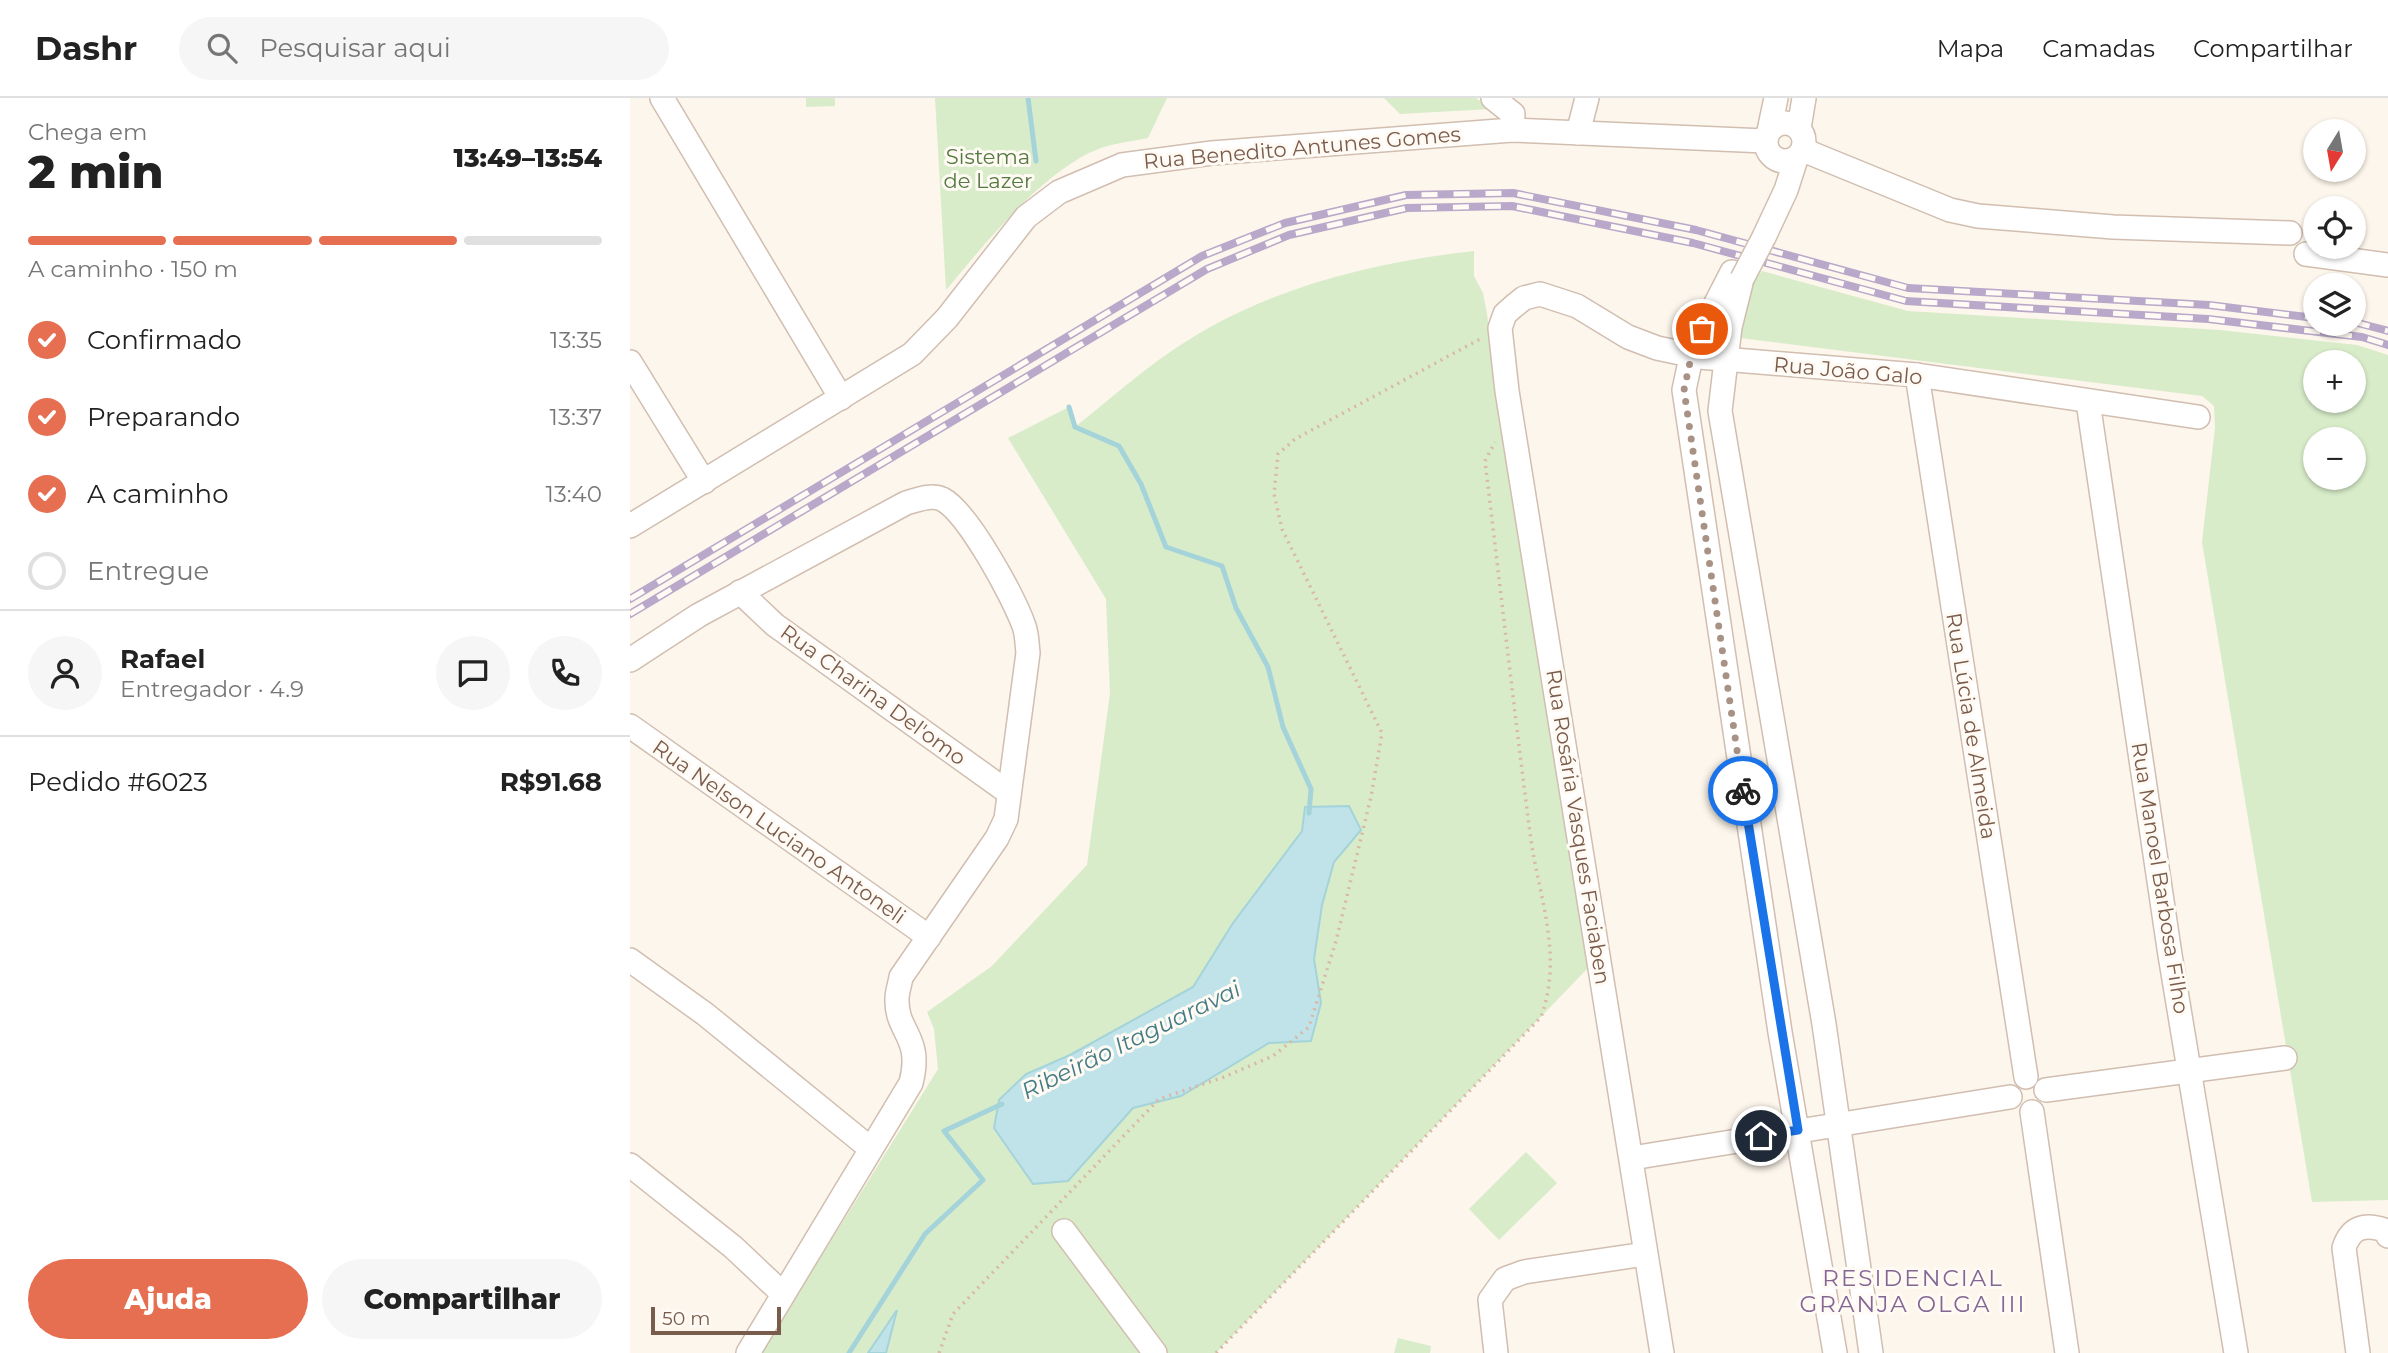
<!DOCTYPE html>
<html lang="pt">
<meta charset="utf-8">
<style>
:root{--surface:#fff;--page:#f6f6f6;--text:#222;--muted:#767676;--line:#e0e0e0;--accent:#e76f51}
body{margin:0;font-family:Montserrat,sans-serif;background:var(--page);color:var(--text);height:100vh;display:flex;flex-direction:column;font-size:26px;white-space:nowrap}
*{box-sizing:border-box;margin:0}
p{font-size:23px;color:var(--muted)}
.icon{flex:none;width:38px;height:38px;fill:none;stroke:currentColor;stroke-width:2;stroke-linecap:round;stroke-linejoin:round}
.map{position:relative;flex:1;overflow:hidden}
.drawer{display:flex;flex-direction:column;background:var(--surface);width:630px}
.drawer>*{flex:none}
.needle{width:46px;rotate:191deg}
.controls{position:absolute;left:1673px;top:21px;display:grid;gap:14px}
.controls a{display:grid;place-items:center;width:63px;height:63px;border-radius:50%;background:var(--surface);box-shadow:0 2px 5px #0004;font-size:35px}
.scale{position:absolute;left:21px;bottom:18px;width:130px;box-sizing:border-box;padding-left:7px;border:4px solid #7a5c4d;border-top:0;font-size:19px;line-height:24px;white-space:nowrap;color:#7a5c4d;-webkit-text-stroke:5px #fffaf3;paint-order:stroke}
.pin{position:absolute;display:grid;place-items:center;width:60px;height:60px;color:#fff;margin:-30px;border:4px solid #fff;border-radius:50%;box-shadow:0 2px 7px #0007}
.courier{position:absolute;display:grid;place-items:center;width:70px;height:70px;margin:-35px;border:5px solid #1a73e8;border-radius:50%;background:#fff;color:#222;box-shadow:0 2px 9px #0007}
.overview em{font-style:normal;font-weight:800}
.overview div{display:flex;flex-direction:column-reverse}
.overview{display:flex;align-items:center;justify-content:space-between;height:119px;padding:0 28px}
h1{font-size:46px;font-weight:800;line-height:52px}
.bar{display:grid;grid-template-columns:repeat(4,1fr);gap:10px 7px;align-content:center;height:84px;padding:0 28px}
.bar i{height:9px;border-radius:5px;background:var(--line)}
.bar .active{background:var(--accent)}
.bar p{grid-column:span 4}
.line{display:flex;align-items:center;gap:18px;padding:0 28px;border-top:2px solid var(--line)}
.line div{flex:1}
.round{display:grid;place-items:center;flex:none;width:74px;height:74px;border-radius:37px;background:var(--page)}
ol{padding:0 28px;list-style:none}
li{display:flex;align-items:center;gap:21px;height:77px}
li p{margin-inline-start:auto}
li .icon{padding:7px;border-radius:50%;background:var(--accent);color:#fff;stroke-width:4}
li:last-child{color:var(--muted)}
li i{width:38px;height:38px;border:4px solid var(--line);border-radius:50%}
.primary-button{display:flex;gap:14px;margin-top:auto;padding:14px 28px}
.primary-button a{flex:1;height:80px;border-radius:42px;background:var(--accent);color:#fff;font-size:28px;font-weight:800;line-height:80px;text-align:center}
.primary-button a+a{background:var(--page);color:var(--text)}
header{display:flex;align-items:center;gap:42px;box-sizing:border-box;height:98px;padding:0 35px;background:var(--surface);border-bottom:2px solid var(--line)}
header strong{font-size:33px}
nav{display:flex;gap:38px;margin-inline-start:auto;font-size:24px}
.search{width:490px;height:63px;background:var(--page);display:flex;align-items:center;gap:18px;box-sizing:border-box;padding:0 24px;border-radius:38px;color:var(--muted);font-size:26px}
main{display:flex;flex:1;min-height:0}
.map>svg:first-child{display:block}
.green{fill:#d8ecc9;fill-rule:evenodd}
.water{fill:#bfe3e8;stroke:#a5d3da;stroke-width:2}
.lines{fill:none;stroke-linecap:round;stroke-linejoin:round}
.stream{stroke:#a5d3da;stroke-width:5}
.minor-casing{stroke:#d1beb0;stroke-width:26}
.path{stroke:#d9b8a5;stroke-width:3.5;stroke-dasharray:2 5;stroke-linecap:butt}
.minor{stroke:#fff;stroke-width:23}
.rail-casing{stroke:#b9a8c9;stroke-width:8}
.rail{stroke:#fffaf3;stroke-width:5;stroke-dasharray:16;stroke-linecap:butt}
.minor-bridge-casing{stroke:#d1beb0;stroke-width:26;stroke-linecap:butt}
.minor-bridge{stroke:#fff;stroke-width:23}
.done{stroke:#a89285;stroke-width:7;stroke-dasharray:0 12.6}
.route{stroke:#1a73e8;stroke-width:9}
.labels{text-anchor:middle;stroke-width:6;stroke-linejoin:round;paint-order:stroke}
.street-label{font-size:21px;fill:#7a5c4d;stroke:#fffaf3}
.park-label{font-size:21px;fill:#537a41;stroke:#fffaf3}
.water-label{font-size:23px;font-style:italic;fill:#437c86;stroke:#fffaf3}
.neighbourhood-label{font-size:23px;letter-spacing:2px;fill:#846695;stroke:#fffaf3}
</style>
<header>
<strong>Dashr</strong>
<div class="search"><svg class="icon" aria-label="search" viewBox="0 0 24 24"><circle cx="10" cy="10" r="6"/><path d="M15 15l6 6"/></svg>Pesquisar aqui</div>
<nav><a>Mapa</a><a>Camadas</a><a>Compartilhar</a></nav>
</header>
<main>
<section class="drawer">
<div class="overview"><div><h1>2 min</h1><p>Chega em</p></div><em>13:49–13:54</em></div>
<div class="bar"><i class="active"></i><i class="active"></i><i class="active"></i><i></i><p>A caminho · 150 m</p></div>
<ol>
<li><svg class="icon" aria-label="check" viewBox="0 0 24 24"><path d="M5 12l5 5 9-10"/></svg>Confirmado<p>13:35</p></li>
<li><svg class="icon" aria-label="check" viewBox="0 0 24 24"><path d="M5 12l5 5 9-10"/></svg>Preparando<p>13:37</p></li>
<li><svg class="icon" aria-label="check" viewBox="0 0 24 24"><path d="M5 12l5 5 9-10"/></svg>A caminho<p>13:40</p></li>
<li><i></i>Entregue</li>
</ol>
<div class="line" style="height:126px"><a class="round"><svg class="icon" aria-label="person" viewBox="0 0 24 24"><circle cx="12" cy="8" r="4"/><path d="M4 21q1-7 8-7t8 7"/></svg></a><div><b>Rafael</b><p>Entregador · 4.9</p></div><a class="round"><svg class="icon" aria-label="chat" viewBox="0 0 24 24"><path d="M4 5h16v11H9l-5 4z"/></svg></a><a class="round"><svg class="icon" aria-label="phone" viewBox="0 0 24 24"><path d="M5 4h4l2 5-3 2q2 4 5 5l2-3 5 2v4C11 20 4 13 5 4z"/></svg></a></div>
<div class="line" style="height:91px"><div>Pedido #6023</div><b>R$91.68</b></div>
<div class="primary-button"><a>Ajuda</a><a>Compartilhar</a></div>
</section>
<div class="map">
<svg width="1758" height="1255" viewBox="0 0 1758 1255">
<rect width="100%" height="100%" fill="#fdf6ec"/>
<g class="green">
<polygon points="176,0 205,0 205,8 176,9"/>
<path d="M305 0H537L518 40C503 43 486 45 471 50 414 71 355 146 316 192Z"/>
<polygon points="754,0 846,0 861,11 770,16"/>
<path d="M844 153V178L853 195 857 216 958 870 586 1255H131L308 971 304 931 297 914 362 868 457 767 480 595 476 501 378 340 439 309 446 328C478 303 509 275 543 252 633 191 738 165 844 153Z"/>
<path d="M1132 173 1278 213 1590 232 1727 247 1758 257V1102L1682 1104 1572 444 1585 330 1584 308 1572 298 1110 240C1112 211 1110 195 1132 173ZM1685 264H1724V303H1685ZM1685 341H1724V380H1685Z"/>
<polygon points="896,1054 927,1085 869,1142 839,1111"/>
<polygon points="768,1240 801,1248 800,1255 764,1255"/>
</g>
<g class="water">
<polygon points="719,708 731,732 704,764 692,807 684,861 691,905 681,943 639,945 551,998 503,1010 438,1083 403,1086 364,1030 369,1002 396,976 440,957 563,889 603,825 672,733 675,709"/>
<polygon points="267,1212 256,1255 238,1255"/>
</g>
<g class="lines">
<g class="stream">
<polyline points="398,0 406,63"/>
<polyline points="439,309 445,329 489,348 511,386 536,449 592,468 606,510 638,569 653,629 681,691 679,715"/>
<polyline points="219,1255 295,1136 353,1082 314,1033 372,1006"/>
</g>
<g class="minor-casing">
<g id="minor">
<polyline points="32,0 211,300"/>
<polyline points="863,0 883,16 882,32"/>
<circle cx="1155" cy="44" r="19"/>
<polyline points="1169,30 1174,0"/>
<polyline points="1139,33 1146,0"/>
<polyline points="948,35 957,0"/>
<polyline points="1173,52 1320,112 1348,118 1483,129 1660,135"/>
<polyline points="1134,139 1156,92 1166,61"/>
<polyline points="1676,156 1758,167"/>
<polyline points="1102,174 1063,250 1054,292 1150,934 1205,1255"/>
<polyline points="1112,181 1100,229 1090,313 1194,926 1241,1255"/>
<polyline points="0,264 74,384"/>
<polyline points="1287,277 1396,979"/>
<polyline points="1458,304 1540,857 1606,1255"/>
<polyline points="0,428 282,256 317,220 396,119 429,94 492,67 582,55 882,32 1135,43"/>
<polyline points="110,494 145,527 379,695"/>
<path d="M0 562 69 517 276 405C287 402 301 396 312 401 338 414 384 500 394 528 397 536 397 546 398 555L376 721 367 740 271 879C270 886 267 894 267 901 266 935 293 938 281 985L118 1255"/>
<polyline points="0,628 299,839"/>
<polyline points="0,862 75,916 241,1051"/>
<polyline points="1416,992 1655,960"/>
<polyline points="1402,1014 1437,1255"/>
<polyline points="1002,1060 1380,999"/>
<polyline points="0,1067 103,1149 153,1196"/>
<polyline points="434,1133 525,1255"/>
<polyline points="866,1255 860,1202 875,1181 894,1174 1015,1156"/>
<polyline points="1032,1255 877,293 870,230 875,216 884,208 894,200 910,196 947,208 998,239 1027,250 1069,259 1287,277 1568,319"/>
<path d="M1728 1255 1714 1150C1721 1128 1736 1125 1757 1133L1758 1138"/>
</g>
</g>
<g class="path">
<polyline points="309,1255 323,1216 529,1001 594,979 643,958 679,929 706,843 741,699 752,635 652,431 644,396 648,356 665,341 852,240"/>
<path d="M586 1255 911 919C934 856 908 798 900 735 884 611 870 487 855 363L865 344"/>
</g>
<use href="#minor" class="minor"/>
<g class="rail-casing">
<g id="rail">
<polyline points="1724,224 1758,233"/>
<polyline points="0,501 572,158 655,125 776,97 883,95 1066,132 1278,190 1579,207 1685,220"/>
<polyline points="0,516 577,171 659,137 777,110 882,108 1063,145 1276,203 1578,221 1732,239 1758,247"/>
</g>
</g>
<use href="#rail" class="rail"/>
<g class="minor-bridge-casing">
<polyline id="minor-bridge" points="1112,181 1134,139"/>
</g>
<use href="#minor-bridge" class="minor-bridge"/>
</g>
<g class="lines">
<polyline class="done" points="1072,231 1063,250 1054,292 1113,693"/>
<polyline class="route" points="1113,693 1168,1032 1131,1038"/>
</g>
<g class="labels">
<g class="street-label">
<text transform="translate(672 50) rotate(-5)" y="7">Rua Benedito Antunes Gomes</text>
<text transform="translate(1218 273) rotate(5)" y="7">Rua João Galo</text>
<text transform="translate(243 597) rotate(36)" y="7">Rua Charina Del'omo</text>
<text transform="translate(1341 628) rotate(81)" y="7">Rua Lúcia de Almeida</text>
<text transform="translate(948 729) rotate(81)" y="7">Rua Rosária Vasques Faciaben</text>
<text transform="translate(149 734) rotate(35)" y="7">Rua Nelson Luciano Antoneli</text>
<text transform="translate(1530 780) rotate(81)" y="7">Rua Manoel Barbosa Filho</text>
</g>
<g class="park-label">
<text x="358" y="66">Sistema<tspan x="358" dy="24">de Lazer</tspan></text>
</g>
<g class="water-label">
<text transform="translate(501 942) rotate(-26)" y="8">Ribeirão Itaguaravai</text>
</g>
<g class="neighbourhood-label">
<text x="1283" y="1188">RESIDENCIAL<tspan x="1283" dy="26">GRANJA OLGA III</tspan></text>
</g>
</g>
</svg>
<div class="controls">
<a><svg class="needle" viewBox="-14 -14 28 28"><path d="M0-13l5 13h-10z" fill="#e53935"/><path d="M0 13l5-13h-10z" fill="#767676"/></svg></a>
<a><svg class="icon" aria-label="locate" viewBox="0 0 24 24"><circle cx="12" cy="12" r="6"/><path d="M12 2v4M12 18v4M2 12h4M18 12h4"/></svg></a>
<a><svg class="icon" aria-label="layers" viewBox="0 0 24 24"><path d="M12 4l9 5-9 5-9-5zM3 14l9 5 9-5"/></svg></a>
<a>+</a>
<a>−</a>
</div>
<div class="scale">50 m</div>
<div class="pin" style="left:1072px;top:231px;background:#ea580c"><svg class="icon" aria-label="bag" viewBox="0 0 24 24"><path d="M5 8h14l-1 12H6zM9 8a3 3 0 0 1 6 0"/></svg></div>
<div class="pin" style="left:1131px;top:1038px;background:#1f2937"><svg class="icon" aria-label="home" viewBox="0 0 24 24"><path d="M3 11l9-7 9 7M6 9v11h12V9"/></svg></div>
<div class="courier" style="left:1113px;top:693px"><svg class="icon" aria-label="bike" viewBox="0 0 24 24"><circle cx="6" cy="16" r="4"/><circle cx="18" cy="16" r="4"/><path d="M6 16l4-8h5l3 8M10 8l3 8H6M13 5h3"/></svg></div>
</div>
</main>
